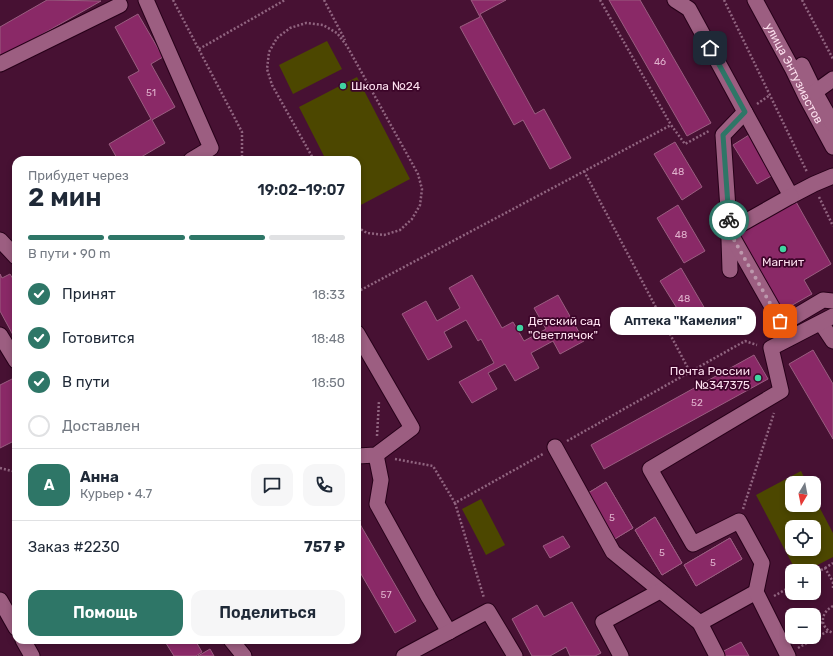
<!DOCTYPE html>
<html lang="ru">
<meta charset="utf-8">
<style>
:root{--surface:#fff;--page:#f6f6f7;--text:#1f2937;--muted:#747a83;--line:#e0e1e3;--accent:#2e7667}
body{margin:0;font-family:Rubik,sans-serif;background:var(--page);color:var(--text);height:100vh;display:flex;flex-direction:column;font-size:15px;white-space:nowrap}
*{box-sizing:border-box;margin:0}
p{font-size:13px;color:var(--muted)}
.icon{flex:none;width:22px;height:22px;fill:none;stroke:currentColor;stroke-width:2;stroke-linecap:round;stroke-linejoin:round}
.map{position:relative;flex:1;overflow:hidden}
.side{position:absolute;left:12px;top:156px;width:349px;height:488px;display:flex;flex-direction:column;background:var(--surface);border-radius:12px;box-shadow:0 2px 6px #0003}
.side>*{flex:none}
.needle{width:26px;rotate:190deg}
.controls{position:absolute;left:785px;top:476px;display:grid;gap:8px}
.controls a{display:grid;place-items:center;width:36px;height:36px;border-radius:8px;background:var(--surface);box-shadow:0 2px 6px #0003;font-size:20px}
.pin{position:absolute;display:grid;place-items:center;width:34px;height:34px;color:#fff;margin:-17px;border-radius:8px;box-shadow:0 2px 6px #0006}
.courier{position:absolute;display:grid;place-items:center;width:40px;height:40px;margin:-20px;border:3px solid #2e7667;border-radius:50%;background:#fff;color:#222;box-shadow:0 1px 5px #0007}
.bubble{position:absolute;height:28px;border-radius:12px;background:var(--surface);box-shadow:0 2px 6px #0003;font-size:13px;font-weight:600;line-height:28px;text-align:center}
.headline em{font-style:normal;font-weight:600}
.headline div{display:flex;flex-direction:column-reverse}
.headline{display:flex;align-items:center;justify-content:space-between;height:68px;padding:0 16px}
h1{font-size:26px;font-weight:600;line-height:30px}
.bar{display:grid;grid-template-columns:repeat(4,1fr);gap:6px 4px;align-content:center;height:48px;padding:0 16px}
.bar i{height:5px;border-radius:3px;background:var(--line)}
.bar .on{background:var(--accent)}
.bar p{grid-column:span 4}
.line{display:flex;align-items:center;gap:10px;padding:0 16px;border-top:1px solid var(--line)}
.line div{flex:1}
.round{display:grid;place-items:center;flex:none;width:42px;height:42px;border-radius:12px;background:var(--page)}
ol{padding:0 16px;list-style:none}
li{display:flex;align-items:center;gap:12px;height:44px}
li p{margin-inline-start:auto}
li .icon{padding:4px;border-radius:50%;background:var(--accent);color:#fff;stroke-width:4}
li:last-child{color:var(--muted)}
li i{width:22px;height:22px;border:2px solid var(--line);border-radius:50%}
.action{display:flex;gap:8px;margin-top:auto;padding:8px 16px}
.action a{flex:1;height:46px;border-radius:12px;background:var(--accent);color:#fff;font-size:16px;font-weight:600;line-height:46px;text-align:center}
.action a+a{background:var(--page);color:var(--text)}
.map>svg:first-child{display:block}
.green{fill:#4c4700;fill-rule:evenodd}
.building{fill:#8a2967;stroke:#9a5d80}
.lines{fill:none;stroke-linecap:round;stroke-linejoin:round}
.minor-casing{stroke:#270119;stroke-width:17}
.path{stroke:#916580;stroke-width:2.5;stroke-dasharray:2 2;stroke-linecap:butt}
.minor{stroke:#9c5e81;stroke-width:15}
.done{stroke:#bd98ad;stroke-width:4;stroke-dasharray:0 7.2}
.route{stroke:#2e7667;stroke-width:5}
.poi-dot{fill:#40d4a1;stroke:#3c0529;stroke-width:1.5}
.labels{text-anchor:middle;stroke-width:3.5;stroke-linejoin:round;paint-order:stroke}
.number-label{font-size:10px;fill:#e0b2cd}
.street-label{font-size:12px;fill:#fde0ef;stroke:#3c0529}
.poi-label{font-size:12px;fill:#fde0ef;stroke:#3c0529;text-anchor:start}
</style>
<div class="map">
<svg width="833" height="656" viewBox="0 0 833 656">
<rect width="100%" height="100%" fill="#471133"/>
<g class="green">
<polygon points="327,41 342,69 293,94 279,65"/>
<polygon points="357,77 410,179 357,207 357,160 326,160 299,107"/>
<path d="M801 471 807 483H792V505H814V497L833 533V557L806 571H796L756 495ZM792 527H814V549H792Z"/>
<polygon points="481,499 505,545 486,555 462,509"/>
</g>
<g class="building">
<polygon points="47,0 101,1 0,58 0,27"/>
<polygon points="471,0 506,0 480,14 535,114 544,109 571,158 550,169 523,120 514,125 460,27 480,17"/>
<polygon points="609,0 640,0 711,123 687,136"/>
<polygon points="138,14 163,57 151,64 175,107 152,120 165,143 136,160 118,160 109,144 151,119 128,77 139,71 115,27"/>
<polygon points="749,135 773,175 757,184 733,145"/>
<polygon points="675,142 702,187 682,200 654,154"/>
<polygon points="795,200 831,264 804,280 812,294 780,312 736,234"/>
<polygon points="678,205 705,251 684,263 657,218"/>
<polygon points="681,268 708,314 688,326 660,281"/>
<polygon points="0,274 2,278 10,274 16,284 16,334 13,335 0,311"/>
<polygon points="472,275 502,328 513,322 524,341 546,329 534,308 558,295 584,341 560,354 553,341 531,353 539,368 515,381 505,364 488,373 497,389 472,403 459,382 494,363 481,339 478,341 466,320 444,332 452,347 428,360 402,314 426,301 437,321 460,308 449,288"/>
<polygon points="813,350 833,384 833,439 789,364"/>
<polygon points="754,355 768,379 604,469 591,445"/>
<polygon points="16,377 16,440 0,448 0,385"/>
<polygon points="606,482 633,528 613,540 585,495"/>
<polygon points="606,482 633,528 613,540 585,495"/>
<polygon points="655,517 682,563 662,575 635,530"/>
<polygon points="655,517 682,563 662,575 635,530"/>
<polygon points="357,519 416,621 395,633 357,567"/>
<polygon points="563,536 570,547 550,558 543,546"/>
<polygon points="730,538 742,559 696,586 684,565"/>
<polygon points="730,538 742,559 696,586 684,565"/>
<polygon points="572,602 601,653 595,656 570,656 566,647 550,656 532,656 512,619 537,605 544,617"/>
<polygon points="164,640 195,640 202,652 196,656 174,656"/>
<polygon points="741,642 749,656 721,656 720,653"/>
<polygon points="210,649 214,656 198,656"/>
</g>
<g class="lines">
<g class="minor-casing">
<g id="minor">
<polyline points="146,0 211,148 191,160"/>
<polyline points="675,0 689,9 745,112 723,135 728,209 730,270"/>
<path id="s1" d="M755 0 793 70 806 97 833 147"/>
<polyline points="0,64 120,5"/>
<polyline points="802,65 815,92 833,124"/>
<polyline points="815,92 833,79"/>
<polyline points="745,112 791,196 814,184 833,176"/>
<polyline points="791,196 729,231 780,321 791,319 823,300 833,301"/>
<polyline points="0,240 16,257"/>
<polyline points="821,323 833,341"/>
<polyline points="357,333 412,428 376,455 357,456"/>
<polyline points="0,335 16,361"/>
<polyline points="555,447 613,552 700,623 756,592"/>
<polyline points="376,455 381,480 377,504 429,598 449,632"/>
<polyline points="0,600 16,628"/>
<polyline points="700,623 717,656"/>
<polyline points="23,640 32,656"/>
<polyline points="231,640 244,656"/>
<polyline points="404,656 488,611 515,656"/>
<polyline points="621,656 603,622 660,591"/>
<polyline points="788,656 756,592 762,563 739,521 693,544 650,469 781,391 771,348 833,316"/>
</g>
</g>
<g class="path">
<polyline points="173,0 242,132 242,160"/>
<polyline points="324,0 345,40"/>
<polyline points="600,0 671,125"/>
<polyline points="724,0 807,172"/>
<polyline points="802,0 833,59"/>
<polyline points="199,49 285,0"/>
<polyline points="757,104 770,95"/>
<polyline points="314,160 272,85 267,69 269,52 277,38 290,28 306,23 323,25 337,33 347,46 418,174 422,189 420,205 412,219 400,230 384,235 367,233 357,227"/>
<polyline points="584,171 690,372"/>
<polyline points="819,197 833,226"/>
<polyline points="357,292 671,125 685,144 709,131"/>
<polyline points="377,436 379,401"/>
<polyline points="567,441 745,341 757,345"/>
<polyline points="395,459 433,466 455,503 543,454"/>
<polyline points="0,468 16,472"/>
<polyline points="455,503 484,598"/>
<polyline points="743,509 774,413"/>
<polyline points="825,568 833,563"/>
<polyline points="814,574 825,568 833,582"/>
<polyline points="833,582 833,588"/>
<polyline points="774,596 792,586"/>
<path d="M833 606C820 613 819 627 833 633"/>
<polyline points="814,627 823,622"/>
<polyline points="798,648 828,631"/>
</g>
<use href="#minor" class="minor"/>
</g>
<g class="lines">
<polyline class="done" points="729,220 729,231 780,321"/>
<polyline class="route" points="710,48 745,112 723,135 729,220"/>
</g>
<g class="poi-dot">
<circle cx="343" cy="86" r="4"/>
<circle cx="783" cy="249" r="4"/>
<circle cx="520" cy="328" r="4"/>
<circle cx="758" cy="378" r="4"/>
</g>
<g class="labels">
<g class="number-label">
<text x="660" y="65">46</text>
<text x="151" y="96">51</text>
<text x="678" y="175">48</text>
<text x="681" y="238">48</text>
<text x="684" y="302">48</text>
<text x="697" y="406">52</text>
<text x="612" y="521">5</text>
<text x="662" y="556">5</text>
<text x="713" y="566">5</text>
<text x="386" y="598">57</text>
</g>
<g class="street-label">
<text dy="4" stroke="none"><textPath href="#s1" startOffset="83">улица Энтузиастов</textPath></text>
</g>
<g class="poi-label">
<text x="351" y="90">Школа №24</text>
<text x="783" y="266" text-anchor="middle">Магнит</text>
<text x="528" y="325">Детский сад<tspan x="528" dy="14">"Светлячок"</tspan></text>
<text x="750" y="375" text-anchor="end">Почта России<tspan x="750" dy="14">№347375</tspan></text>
</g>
</g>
</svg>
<div class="controls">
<a><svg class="needle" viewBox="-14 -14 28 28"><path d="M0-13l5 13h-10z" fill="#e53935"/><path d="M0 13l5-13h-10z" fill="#747a83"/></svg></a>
<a><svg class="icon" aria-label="locate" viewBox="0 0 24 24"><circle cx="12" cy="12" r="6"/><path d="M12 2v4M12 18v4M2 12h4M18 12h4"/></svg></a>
<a>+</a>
<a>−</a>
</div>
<div class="pin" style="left:780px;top:321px;background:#ea580c"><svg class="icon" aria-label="bag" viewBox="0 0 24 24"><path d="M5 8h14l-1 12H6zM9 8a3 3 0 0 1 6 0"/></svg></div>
<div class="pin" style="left:710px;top:48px;background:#1f2937"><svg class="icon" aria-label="home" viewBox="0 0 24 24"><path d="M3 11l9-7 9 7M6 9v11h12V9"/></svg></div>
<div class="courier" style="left:729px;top:220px"><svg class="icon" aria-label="bike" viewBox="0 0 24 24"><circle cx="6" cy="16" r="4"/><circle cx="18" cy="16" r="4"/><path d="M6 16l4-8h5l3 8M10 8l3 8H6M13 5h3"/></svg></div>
<div class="bubble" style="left:610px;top:307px;width:146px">Аптека &quot;Камелия&quot;</div>
<section class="side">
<div class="headline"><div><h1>2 мин</h1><p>Прибудет через</p></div><em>19:02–19:07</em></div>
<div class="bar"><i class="on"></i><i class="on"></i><i class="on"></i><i></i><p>В пути · 90 m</p></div>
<ol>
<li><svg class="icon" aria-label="check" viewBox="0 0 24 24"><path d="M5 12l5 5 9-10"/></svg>Принят<p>18:33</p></li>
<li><svg class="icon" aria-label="check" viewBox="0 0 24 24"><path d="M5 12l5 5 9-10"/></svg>Готовится<p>18:48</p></li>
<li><svg class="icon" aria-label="check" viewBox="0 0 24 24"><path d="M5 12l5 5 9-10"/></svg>В пути<p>18:50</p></li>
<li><i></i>Доставлен</li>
</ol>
<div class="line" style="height:72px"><b class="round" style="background:var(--accent);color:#fff">А</b><div><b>Анна</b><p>Курьер · 4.7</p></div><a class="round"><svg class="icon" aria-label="chat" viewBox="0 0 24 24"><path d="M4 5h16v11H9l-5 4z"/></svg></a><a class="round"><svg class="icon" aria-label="phone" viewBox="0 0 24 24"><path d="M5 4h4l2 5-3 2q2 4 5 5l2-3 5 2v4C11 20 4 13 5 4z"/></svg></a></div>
<div class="line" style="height:52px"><div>Заказ #2230</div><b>757 ₽</b></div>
<div class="action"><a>Помощь</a><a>Поделиться</a></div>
</section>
</div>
